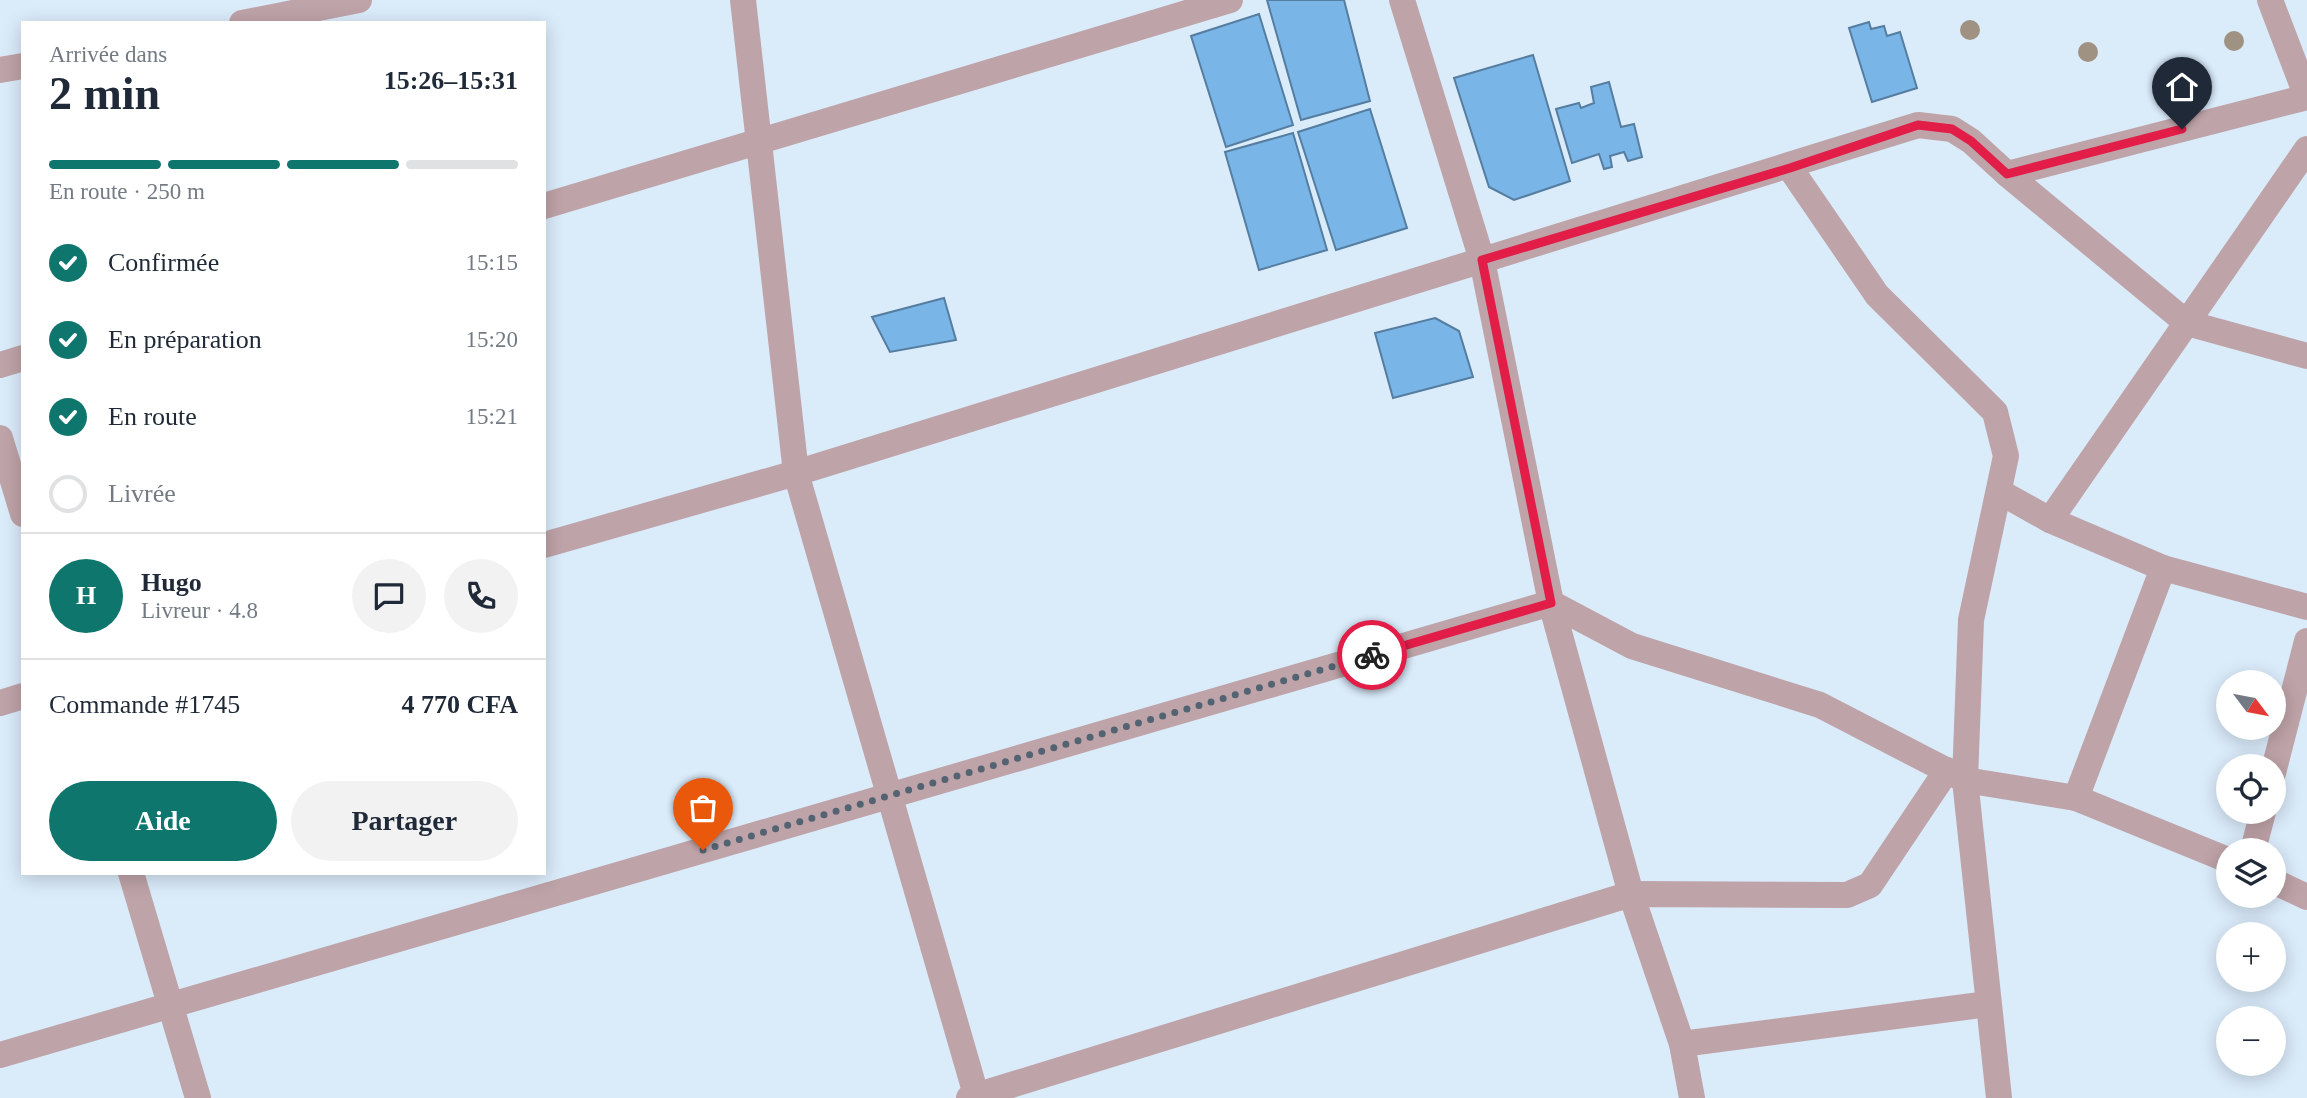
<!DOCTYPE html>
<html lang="fr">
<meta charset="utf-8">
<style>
:root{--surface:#fff;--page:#f2f2f3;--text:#1f2937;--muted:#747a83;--line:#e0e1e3;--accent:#0f766e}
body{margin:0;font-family:Georgia,serif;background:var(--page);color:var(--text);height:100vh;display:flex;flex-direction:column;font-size:26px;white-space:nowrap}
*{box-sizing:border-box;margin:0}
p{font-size:23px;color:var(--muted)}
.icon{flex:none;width:38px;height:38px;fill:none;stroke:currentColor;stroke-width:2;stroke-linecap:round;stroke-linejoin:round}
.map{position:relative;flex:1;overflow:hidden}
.drawer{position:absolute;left:21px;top:21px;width:525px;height:854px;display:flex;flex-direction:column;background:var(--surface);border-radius:0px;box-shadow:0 4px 18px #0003}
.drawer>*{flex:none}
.needle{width:46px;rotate:122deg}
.controls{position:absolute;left:2216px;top:670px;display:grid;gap:14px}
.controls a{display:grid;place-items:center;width:70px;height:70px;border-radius:50%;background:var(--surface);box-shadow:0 4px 18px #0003;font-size:35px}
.pin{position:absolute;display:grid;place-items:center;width:60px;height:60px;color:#fff;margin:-72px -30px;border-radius:50% 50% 50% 0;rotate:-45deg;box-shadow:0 0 7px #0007}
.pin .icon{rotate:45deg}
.courier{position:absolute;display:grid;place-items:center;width:70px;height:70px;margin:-35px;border:5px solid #e11d48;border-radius:50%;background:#fff;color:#222;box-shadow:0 2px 9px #0007}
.summary em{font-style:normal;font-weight:700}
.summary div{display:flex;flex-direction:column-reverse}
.summary{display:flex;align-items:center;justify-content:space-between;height:119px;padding:0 28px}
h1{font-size:46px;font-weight:700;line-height:52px}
.bar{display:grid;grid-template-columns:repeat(4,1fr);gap:10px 7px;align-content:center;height:84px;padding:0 28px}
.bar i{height:9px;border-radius:5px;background:var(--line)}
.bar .on{background:var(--accent)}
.bar p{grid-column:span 4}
.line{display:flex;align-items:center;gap:18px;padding:0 28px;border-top:2px solid var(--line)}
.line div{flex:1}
.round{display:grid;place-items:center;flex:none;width:74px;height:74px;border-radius:37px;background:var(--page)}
ol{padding:0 28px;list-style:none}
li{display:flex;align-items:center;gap:21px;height:77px}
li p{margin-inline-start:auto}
li .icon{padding:7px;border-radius:50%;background:var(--accent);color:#fff;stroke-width:4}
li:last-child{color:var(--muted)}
li i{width:38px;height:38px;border:4px solid var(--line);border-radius:50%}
.button{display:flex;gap:14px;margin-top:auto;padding:14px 28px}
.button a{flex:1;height:80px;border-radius:42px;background:var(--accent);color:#fff;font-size:28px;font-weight:700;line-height:80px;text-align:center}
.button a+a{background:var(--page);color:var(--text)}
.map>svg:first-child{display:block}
.building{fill:#7ab5e8;stroke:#557da0;stroke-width:2}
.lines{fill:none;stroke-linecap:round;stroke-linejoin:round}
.minor{stroke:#bea3a8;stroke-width:26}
.tree{fill:#9f9282}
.done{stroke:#536372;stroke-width:7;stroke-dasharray:0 12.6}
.route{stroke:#e11d48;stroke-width:9}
</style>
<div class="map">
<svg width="2307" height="1098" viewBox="0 0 2307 1098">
<rect width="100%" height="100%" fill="#daebfa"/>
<g class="building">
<polygon points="1267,0 1344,0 1370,101 1301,120"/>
<polygon points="1259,14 1293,125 1226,147 1191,36"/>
<polygon points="1869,22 1871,29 1884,26 1887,36 1900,32 1917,88 1872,102 1849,28"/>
<polygon points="1533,55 1570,181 1514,200 1489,187 1454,78"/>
<polygon points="1609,82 1621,127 1634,124 1642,157 1628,161 1624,152 1610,156 1612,167 1604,169 1599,154 1572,163 1556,109 1579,103 1581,108 1594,103 1591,87"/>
<polygon points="1370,109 1407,228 1336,250 1298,132"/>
<polygon points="1293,133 1327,250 1259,270 1225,152"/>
<polygon points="944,298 956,340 890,352 872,317"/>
<polygon points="1435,318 1459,331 1473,377 1393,398 1375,333"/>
</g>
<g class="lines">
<g class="minor">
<polyline points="743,0 796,473 977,1098"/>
<polyline points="1402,0 1482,260 1551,603 1631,894 1682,1044 1692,1098"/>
<polyline points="2270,0 2307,97"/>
<polyline points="242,23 359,0"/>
<polyline points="0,70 23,66"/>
<polyline points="1790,168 1877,295 1995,412 2006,456 1971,620 1965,780 1999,1098"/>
<polyline points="2007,174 2187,323 2307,356"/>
<polyline points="544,206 1230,0"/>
<polyline points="0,365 23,358"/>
<polyline points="0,438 23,514"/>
<polyline points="2000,492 2050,520 2163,568 2307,607"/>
<polyline points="2050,520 2307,149"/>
<polyline points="544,545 796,473 1918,125 1952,129 1971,141 2007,174 2307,97"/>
<polyline points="0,703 23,696"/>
<polyline points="2273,773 2307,641"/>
<polyline points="2076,798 2163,568"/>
<polyline points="2253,850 2263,812"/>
<polyline points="131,873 198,1098"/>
<polyline points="2273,881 2307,897"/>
<polyline points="1682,1044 1988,1004"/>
<polyline points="0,1055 1551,603 1632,646 1820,705 1965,780 2076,798 2228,860"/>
<polyline points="969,1098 1631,894 1847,895 1870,885 1947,770"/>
</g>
</g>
<g class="tree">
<circle cx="1970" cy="30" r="10"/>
<circle cx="2234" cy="41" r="10"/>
<circle cx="2088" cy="52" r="10"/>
</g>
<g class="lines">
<polyline class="done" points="703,850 1372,655"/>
<polyline class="route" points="1372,655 1551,603 1482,260 1790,168 1918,125 1952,129 1971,141 2007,174 2182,129"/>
</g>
</svg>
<div class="controls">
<a><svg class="needle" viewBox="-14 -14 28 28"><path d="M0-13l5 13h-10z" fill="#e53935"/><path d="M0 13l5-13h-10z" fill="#747a83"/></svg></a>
<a><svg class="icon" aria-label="locate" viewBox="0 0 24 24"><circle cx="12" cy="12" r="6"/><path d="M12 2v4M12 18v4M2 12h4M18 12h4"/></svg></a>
<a><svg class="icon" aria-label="layers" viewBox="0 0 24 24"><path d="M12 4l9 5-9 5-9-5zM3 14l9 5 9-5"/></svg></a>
<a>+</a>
<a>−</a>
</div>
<div class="pin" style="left:703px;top:850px;background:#ea580c"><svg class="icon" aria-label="bag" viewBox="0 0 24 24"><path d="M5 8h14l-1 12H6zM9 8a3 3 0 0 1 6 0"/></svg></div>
<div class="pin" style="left:2182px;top:129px;background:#1f2937"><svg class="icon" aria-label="home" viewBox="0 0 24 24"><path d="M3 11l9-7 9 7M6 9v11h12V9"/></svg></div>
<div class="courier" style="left:1372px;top:655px"><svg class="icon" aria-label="bike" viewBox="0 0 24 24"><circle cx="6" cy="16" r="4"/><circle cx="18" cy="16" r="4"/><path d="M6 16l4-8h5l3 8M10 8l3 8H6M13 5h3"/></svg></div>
<section class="drawer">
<div class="summary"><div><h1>2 min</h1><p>Arrivée dans</p></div><em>15:26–15:31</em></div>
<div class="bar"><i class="on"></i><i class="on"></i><i class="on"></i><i></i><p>En route · 250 m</p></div>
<ol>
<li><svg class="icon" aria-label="check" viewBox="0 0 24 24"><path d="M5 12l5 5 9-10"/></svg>Confirmée<p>15:15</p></li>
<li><svg class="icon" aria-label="check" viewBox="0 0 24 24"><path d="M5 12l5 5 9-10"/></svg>En préparation<p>15:20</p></li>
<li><svg class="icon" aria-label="check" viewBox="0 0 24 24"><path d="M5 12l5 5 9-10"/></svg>En route<p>15:21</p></li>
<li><i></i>Livrée</li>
</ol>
<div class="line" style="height:126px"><b class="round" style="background:var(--accent);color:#fff">H</b><div><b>Hugo</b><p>Livreur · 4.8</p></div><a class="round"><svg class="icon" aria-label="chat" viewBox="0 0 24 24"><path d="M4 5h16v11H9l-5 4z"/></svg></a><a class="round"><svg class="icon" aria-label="phone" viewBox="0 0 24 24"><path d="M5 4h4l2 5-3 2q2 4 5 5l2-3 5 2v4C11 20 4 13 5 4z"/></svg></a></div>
<div class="line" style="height:91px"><div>Commande #1745</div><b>4 770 CFA</b></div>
<div class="button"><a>Aide</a><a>Partager</a></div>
</section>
</div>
